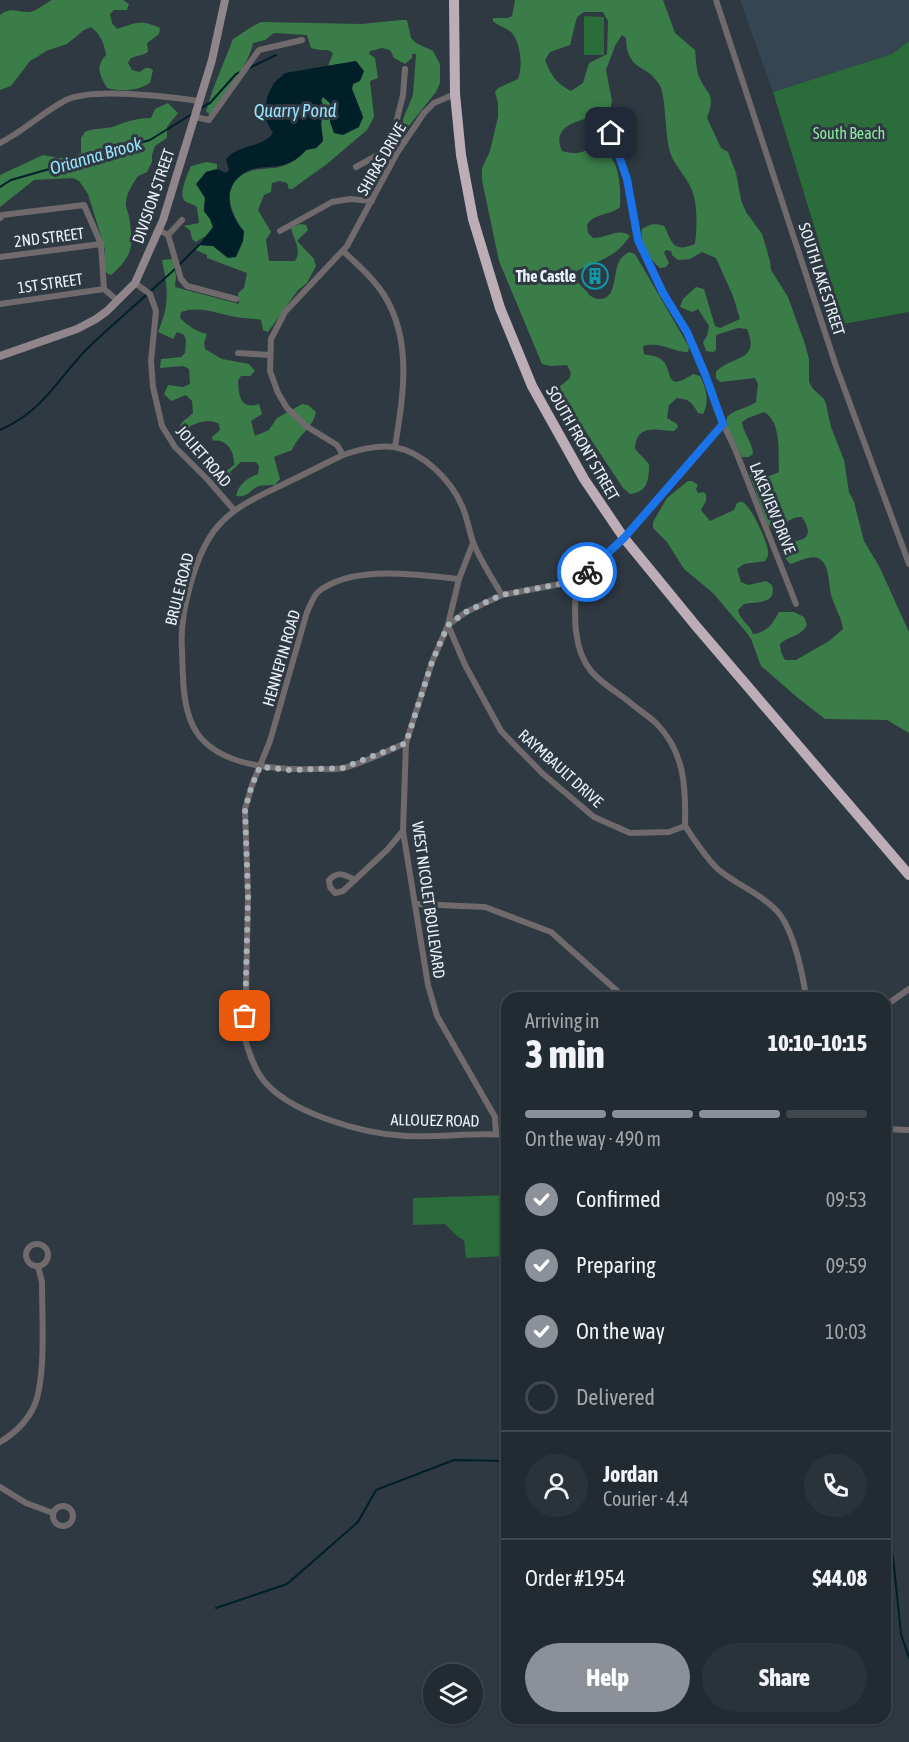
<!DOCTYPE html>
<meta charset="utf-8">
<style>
:root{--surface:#232b32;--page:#2b333a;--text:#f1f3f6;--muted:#a3a7ac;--line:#40474d;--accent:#8c9099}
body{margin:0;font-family:"Asap Condensed",sans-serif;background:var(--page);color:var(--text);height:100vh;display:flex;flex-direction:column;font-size:22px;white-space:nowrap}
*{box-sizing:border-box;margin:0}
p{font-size:20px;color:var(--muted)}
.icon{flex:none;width:33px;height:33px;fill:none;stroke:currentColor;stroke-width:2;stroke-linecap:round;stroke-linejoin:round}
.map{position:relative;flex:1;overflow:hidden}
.details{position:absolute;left:501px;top:992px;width:390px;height:732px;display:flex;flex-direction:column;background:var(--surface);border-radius:18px;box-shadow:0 2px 4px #0004,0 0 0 2px var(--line)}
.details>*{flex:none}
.tools{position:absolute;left:423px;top:1664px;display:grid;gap:12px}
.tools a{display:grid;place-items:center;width:60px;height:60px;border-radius:50%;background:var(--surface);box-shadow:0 2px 4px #0004,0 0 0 2px var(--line);font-size:30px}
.pin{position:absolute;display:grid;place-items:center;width:51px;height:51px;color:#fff;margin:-26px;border-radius:12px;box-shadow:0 3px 9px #0006}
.courier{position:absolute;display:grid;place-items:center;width:60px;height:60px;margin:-30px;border:4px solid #1a73e8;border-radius:50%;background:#fff;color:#222;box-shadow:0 2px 8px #0007}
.overview em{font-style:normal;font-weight:800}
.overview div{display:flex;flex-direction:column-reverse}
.overview{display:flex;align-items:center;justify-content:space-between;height:102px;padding:0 24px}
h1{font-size:39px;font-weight:800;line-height:45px}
.bar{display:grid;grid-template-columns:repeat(4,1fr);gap:9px 6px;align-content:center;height:72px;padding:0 24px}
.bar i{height:8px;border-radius:4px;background:var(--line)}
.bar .selected{background:var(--accent)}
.bar p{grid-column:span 4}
.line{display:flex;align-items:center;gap:15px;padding:0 24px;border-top:2px solid var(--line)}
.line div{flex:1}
.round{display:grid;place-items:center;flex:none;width:63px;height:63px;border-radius:32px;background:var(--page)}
ol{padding:0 24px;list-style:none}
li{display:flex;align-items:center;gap:18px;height:66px}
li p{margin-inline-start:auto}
li .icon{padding:6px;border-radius:50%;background:var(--accent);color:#fff;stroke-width:4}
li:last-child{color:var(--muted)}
li i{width:33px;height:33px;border:3px solid var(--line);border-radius:50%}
.action{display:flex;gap:12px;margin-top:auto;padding:12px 24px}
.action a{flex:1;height:69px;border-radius:36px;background:var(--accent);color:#fff;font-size:24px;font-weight:800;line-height:69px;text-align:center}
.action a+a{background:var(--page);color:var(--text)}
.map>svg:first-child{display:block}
.built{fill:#354652}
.green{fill:#2a6c3a}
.forest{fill:#3a7d49;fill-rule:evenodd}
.water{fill:#001f29}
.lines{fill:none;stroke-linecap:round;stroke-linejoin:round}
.stream{stroke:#001f29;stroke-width:2}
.street{stroke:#706a6d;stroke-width:6}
.secondary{stroke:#8f858b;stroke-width:8}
.highway{stroke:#bdadb6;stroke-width:10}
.done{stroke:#a9b1b8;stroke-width:6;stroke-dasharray:0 10.8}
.route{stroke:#1a73e8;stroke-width:8}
.labels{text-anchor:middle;stroke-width:6;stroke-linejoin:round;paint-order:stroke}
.park-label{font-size:16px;fill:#8ce89d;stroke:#2f3942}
.street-label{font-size:16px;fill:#eaf1f7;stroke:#2f3942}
.poi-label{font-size:16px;font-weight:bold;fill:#eaf1f7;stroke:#2f3942;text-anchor:end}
.water-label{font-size:18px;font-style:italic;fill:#98e3fd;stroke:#2f3942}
</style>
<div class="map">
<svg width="909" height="1742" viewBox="0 0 909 1742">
<rect width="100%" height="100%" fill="#2f3942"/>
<polygon class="built" points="740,0 909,0 909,41 892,54 773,92"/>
<g class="green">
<polygon points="584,16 604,17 604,55 584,55"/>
<polygon points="909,41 909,312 844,324 773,92 892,54"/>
<polygon points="507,1195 507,1256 466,1258 464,1240 458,1237 445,1224 413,1225 413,1198"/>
</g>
<g class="forest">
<path d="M52 0H123L129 4 127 10H114L110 14 112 23 117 29C135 23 141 19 160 28L159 34 147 43 148 52C142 56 136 55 130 59L128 63 132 70 140 72C145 68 147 66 153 70L150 83C137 91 122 92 107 88 100 75 95 67 106 55 104 43 101 35 91 27L84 30 67 44 46 51 37 57 30 61 11 86 0 90V15C11 6 18 13 30 12 36 11 46 3 52 0Z"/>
<path d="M515 0H663L675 33 695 50C696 58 696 67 698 74 706 96 717 91 707 118L721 148 728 152 736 173 741 200 746 212 762 234 770 261 771 270 788 297 805 344 809 359V382L813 389 824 399 826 404 831 427 844 460 849 492 854 502 864 541 879 566 909 632V733L887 720 825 719 798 698 761 666 751 639 746 632 713 593 684 569 667 542 653 528V522L667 498 688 481H692L698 485 696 489 698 493 704 492 706 495V501L701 510 710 521 734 510 737 503C742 502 743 501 746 505 753 511 769 545 768 553 768 557 767 558 765 561L744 564 737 569 741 582 748 585 766 581 772 585C777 605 758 601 744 604L738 610C740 621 750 624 753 634 767 632 772 625 779 612H794L804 617 807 625C799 638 790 635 780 644L781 652 785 660H796L829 641 843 629C841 616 836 610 832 598 828 586 831 564 818 558 810 555 798 562 790 564L781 553 783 543C803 541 816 539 802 517 789 516 785 526 775 530L768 525 750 476V472L753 469H758L767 477 779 472C778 454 782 422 764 412L748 418 742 422C743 433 752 441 753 454L749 457H742L726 427 727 417C735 409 746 409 756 402L758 384 755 378 720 382 716 378V372C732 355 761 362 747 329L738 328 716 335V350L714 352 706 351 703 342 707 336 709 326 698 309 692 312 680 307 683 299 696 287 704 289 715 326 720 328 740 319 733 296 716 258 702 252 690 259 678 260 672 255 671 251 666 250 664 253 669 263 666 267 660 268C649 259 639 244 642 229 649 224 655 223 664 226 673 243 672 253 695 244 697 228 698 203 691 188 685 174 672 164 669 148 665 133 666 94 659 84 646 63 627 72 626 38L622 35 615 46 606 70 612 101 610 111C592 120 548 120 562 151 579 156 582 151 598 147 620 154 621 187 620 207 610 216 595 212 587 225L588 233 593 238C607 238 620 227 630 236 613 261 596 260 573 273 575 282 581 285 587 292 590 296 593 298 598 299 617 301 613 273 619 262 621 257 625 255 629 252L635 254 689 347 688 352C672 352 662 341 643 346L644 354C650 356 657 355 662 360 674 370 663 394 693 374L700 376C706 388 710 402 703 414L698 413C692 402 689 399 677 398L669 405 667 418 677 424 678 427 674 431C657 430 636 423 635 449L649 464C649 480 648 492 630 494L623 488 584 429 567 417 560 398 559 387 569 379 571 373 567 365 551 366 542 364 499 261 482 180V168L490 151 498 117V103L495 92 498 88 518 79C523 67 521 41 510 31 505 27 498 26 493 21V18H508L512 16ZM584 12H603L608 21 607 54 589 63 583 83 571 91C556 83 551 75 545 60L550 52 570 45 577 17Z"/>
<path d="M401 20H407L411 38 416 43 433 51 440 64V83L436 92 408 127 403 126V119L413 95 416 54H412V58L405 64 394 58 390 50 382 48 370 51 369 54 375 58 378 78 370 81 374 117 367 130 327 164 292 189H289L287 183 279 181 272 183 271 192 264 195 258 210 271 232 266 240 269 261H295C302 249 294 241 291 228L300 224 306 225 308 230 297 241 314 259 316 266 307 283 298 290 268 332 263 330 261 320C253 318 245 319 237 317 218 314 200 305 181 312L180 318C187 325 197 332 207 334L204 343 205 349 222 359 249 364 255 371 250 376H241L238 381C239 396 240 410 259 404L262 414 251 421 255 436 269 430 277 418 302 404 308 405 316 412C313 428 298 435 292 450L274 457 280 479 275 485C269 485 264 485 259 486 249 490 248 498 236 496 238 485 247 478 258 474L259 466 256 462H241L230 472 233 479 231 484 224 486 221 484V475L234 465C235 453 227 438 213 441L212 437 220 430 219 424C210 418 199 422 190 426L189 434 182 438 178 433C181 419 184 422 193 413L192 401 186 395 171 401 164 394 168 385 183 387 190 384 189 369 183 366 160 368 161 359 181 357 185 353 186 340 184 335 177 332 173 339 158 332C170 304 168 289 162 260L173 259 176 277 175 287 239 304 238 293 244 288 247 273 207 258V255L196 250 199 245 213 246 228 258 240 226C229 209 222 183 245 173 257 167 271 170 283 166 292 163 300 157 306 150L316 148 323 141 321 123 324 108 321 100 323 97 330 103V122L363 117 352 89 356 61 328 66 333 53 328 50H320L311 48 307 35 274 33 265 40 253 43C247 70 224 92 210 115L206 111 213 89 233 39 253 26 261 22 362 24Z"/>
<path d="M168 103 178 113 167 127V138L155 146 152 155V162L147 172 138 176C134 182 126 194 126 202 125 206 128 212 129 216 133 245 135 254 111 275L108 274 104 270 105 249 88 194 79 181 73 178 34 180 0 207V175L43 155 59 158H70L81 153V138L85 132C95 127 108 130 118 125 128 121 139 118 151 118L155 109Z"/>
<path d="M207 162 217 164V169L206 172 201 190 205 198 204 211 210 219 213 227 207 235 196 242 192 239 190 230 184 226 199 223 197 207C193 204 186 203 184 200 179 192 188 173 191 166Z"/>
</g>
<path class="water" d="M356 61 364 71 360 81 353 84 352 89 363 117 359 127 343 135 334 133 330 122V103L323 97 321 100 324 108 321 123 323 141 316 148 306 150C284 176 262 160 243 174 221 189 229 215 244 231L243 241 236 257 228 258 213 246 199 245 213 227 210 219 204 211 205 198 196 184 206 172 217 169 226 173 229 170 226 159C240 143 261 149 273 133L265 119 267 97 274 83 285 73Z"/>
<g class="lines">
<g class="stream">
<polyline points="249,68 276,55"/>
<polyline points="199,109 210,103 236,74 241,72"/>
<polyline points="0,187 11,180 150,140 192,114"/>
<polyline points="179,265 199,245"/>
<path d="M0 430C47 409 58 376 93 343 120 318 148 294 175 269"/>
<polyline points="885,1526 893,1557 901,1634 909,1658"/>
<polyline points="216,1608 287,1584 358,1522 376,1490 454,1460 507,1461"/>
</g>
<g class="street">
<polyline points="716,0 836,366 909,564"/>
<path d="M455 94 434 103 424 113 397 153 347 246 285 312 271 339 270 371 278 393 287 408 306 426 337 445 343 455C360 449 376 445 394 447 423 452 451 480 462 506 467 517 469 530 473 542 480 560 492 578 502 595"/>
<polyline points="195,117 209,120 259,50 302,40"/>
<polyline points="611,133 627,179 638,240 663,293 687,332 705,374 723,424 735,449 796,604"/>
<polyline points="404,141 397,131 396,123 403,95 405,69"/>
<path d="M0 143C24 131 43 112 66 100 94 87 169 97 200 101"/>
<polyline points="356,167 387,150 397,153"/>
<polyline points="0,218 2,215 84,205 101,244 104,289 118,301"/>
<polyline points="159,230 168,235 181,279 187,286 236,299"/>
<polyline points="280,231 332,202 350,199 372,201"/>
<polyline points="168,235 182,220"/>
<path d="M343 251C358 265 373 278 384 295 413 341 403 397 395 447"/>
<polyline points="0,257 101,244"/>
<polyline points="135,283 150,294 156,311 151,361 153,387 162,426 175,447 208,480 234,510"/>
<polyline points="0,304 104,289"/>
<polyline points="238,353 270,355"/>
<path d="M343 455C324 464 305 474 286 483 262 495 236 505 218 526 195 552 179 616 182 650 183 674 182 704 193 726 213 767 276 770 315 769 324 769 334 770 343 768 359 765 389 750 406 743"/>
<polyline points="473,543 459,579 448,625 465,665 501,731 542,773 594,817 630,833 669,832 685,826"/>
<path d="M459 579C418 575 352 564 318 592 313 597 310 606 307 612L270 741 252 785 245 809 248 896 245 1039C249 1052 253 1066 261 1077 286 1113 364 1134 406 1136 440 1138 473 1132 507 1135"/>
<path d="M576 581C575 609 571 647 591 671 600 682 615 691 627 700 636 708 647 715 656 723 685 752 686 788 685 826 694 839 707 860 719 870 737 885 760 893 776 910 793 927 803 974 806 998"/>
<path d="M355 880C344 874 338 871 329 880L330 887 335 893 343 891 388 849 403 831"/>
<polyline points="416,904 485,907 551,932 625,998"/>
<polyline points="885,1006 909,989"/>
<polyline points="885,1129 909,1130"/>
<polyline points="496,1134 495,1117 437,1016 428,985 403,831 406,743 432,662 448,625 466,612 502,595 576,581 624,538 723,424"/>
<circle cx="37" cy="1255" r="11"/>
<path d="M0 1442C15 1433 28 1421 35 1404 46 1376 42 1314 42 1282L38 1266"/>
<polyline points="0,1487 26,1503 53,1513"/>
<circle cx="63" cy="1516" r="10"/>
</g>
<polyline class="secondary" points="0,356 77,329 96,319 107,311 135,283 163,220 212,60 225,0"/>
<polyline class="highway" points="454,0 455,94 461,155 473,219 500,308 532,386 584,479 624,538 696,626 909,875"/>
</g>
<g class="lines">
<polyline class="done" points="245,1016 248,897 245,809 252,785 260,767 290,770 343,768 406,743 432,662 448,625 466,612 501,595 576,581 587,572"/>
<polyline class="route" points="587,572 624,538 723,424 705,374 687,332 663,293 638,240 627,179 611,133"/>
</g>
<defs>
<g id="building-ring" transform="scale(1.35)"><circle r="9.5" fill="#2f3942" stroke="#0f9aa8" stroke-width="1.5"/><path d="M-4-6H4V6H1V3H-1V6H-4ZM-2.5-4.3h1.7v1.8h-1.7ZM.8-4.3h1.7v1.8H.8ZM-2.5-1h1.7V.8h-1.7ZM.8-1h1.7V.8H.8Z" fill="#0f9aa8"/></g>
</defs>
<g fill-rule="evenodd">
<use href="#building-ring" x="595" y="276"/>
</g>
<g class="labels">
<g class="park-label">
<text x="849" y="139">South Beach</text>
</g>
<g class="street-label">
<text transform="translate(381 159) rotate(-60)" y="6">SHIRAS DRIVE</text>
<text transform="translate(153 196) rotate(-71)" y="6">DIVISION STREET</text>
<text transform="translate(49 237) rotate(-7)" y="6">2ND STREET</text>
<text transform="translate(822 279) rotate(72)" y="6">SOUTH LAKE STREET</text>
<text transform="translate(50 283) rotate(-8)" y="6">1ST STREET</text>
<text transform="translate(583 443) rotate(60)" y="6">SOUTH FRONT STREET</text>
<text transform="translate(204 456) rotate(49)" y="6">JOLIET ROAD</text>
<text transform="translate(773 508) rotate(68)" y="6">LAKEVIEW DRIVE</text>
<text transform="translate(179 589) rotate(-76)" y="6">BRULE ROAD</text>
<text transform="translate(281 658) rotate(-74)" y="6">HENNEPIN ROAD</text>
<text transform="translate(561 768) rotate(42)" y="6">RAYMBAULT DRIVE</text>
<text transform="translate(429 900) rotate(82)" y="6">WEST NICOLET BOULEVARD</text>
<text transform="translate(435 1120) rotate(1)" y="6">ALLOUEZ ROAD</text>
</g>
<g class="poi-label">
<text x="576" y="282">The Castle</text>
</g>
<g class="water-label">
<text x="295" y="117">Quarry Pond</text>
<text transform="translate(96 156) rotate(-16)" y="6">Orianna Brook</text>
</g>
</g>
</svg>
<div class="tools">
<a><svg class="icon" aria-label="layers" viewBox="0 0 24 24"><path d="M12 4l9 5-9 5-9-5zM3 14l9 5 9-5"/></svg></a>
</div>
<div class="pin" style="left:245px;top:1016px;background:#ea580c"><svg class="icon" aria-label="bag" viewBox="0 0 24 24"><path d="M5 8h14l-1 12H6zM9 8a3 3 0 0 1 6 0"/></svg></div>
<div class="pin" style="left:611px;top:133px;background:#1f2937"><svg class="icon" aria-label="home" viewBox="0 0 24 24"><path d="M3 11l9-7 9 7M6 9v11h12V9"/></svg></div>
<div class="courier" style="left:587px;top:572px"><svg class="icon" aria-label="bike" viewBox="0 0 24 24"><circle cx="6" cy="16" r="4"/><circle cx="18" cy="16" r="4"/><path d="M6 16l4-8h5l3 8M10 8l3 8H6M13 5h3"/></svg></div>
<section class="details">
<div class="overview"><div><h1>3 min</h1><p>Arriving in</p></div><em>10:10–10:15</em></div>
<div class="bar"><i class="selected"></i><i class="selected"></i><i class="selected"></i><i></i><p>On the way · 490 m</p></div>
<ol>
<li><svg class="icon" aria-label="check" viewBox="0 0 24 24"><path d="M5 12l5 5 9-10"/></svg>Confirmed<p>09:53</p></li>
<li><svg class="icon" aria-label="check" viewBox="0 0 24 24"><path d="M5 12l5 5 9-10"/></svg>Preparing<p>09:59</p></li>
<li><svg class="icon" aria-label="check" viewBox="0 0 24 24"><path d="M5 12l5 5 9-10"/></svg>On the way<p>10:03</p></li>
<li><i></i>Delivered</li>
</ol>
<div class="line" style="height:108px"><a class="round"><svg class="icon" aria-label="person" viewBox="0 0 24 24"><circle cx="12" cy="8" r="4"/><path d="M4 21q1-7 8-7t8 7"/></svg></a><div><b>Jordan</b><p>Courier · 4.4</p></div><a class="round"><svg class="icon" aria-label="phone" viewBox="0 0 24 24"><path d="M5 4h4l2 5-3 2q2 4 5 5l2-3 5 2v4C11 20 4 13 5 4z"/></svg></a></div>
<div class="line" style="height:78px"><div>Order #1954</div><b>$44.08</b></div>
<div class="action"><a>Help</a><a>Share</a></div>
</section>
</div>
